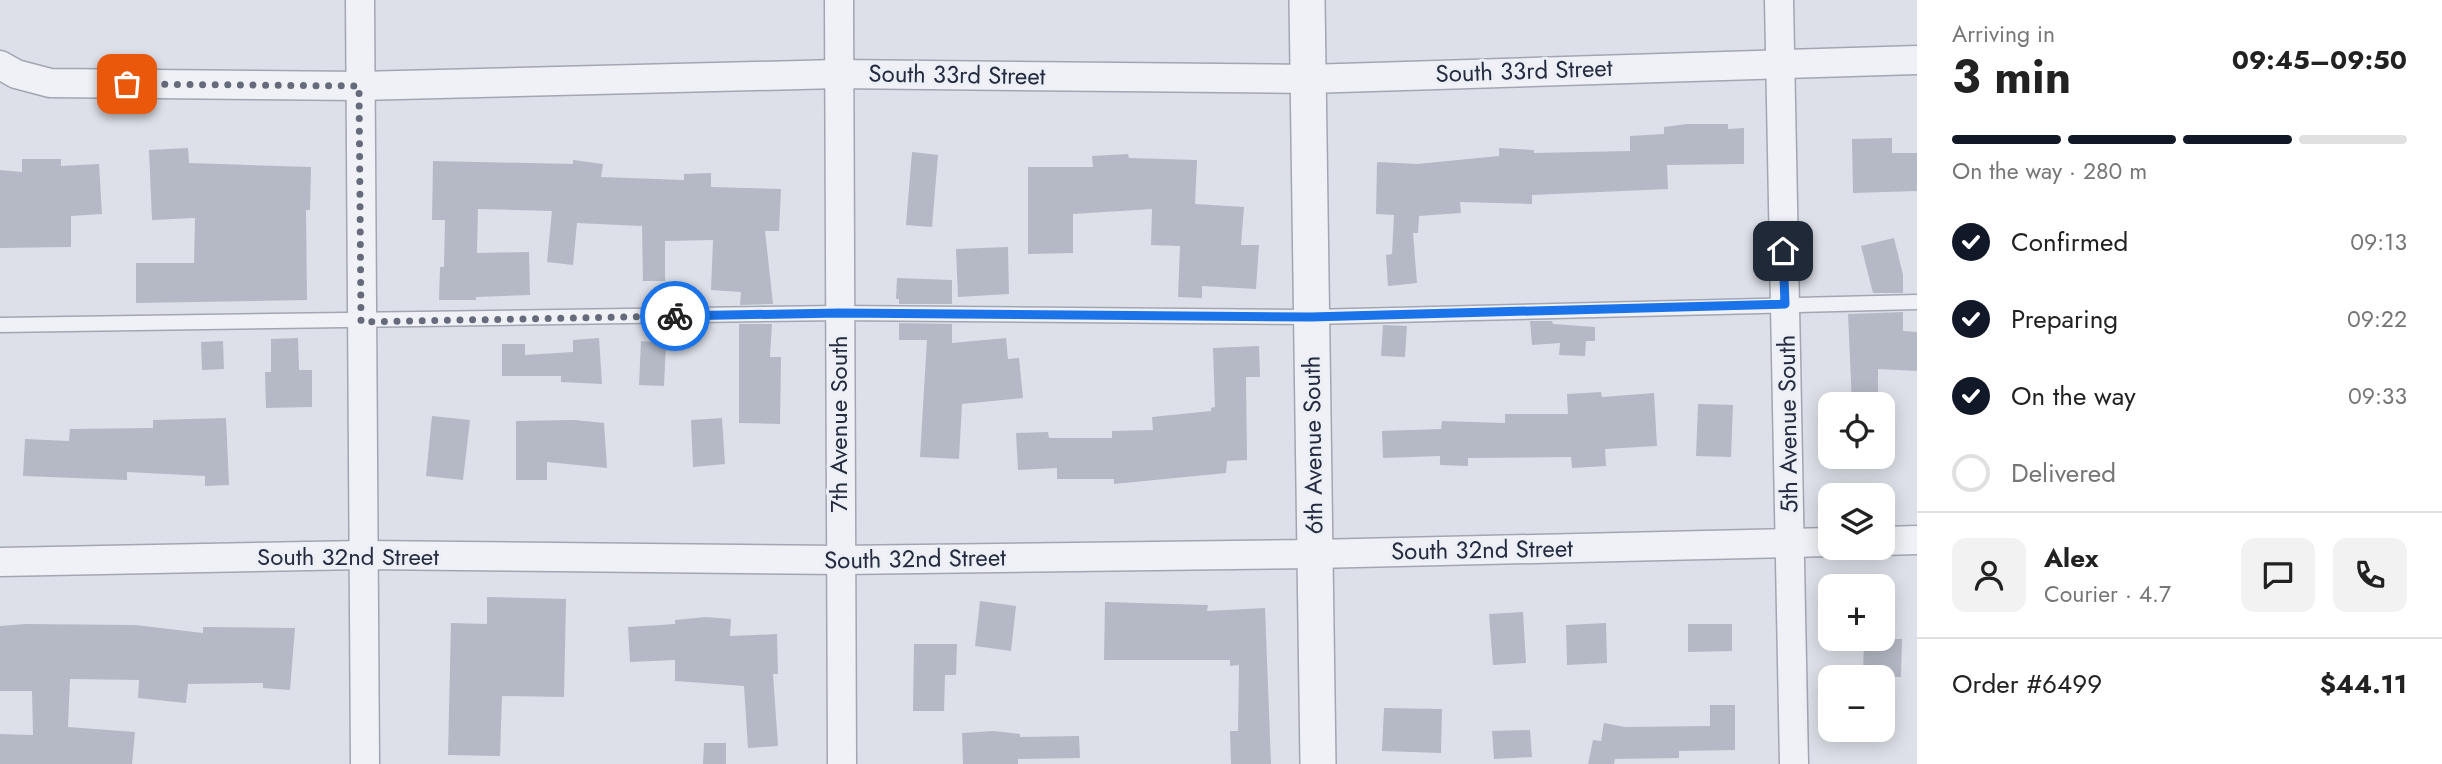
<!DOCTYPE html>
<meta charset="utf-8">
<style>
:root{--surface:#fff;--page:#f2f2f2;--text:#222;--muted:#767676;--line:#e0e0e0;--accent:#111827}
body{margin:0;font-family:Jost,sans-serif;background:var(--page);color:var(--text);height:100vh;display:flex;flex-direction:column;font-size:26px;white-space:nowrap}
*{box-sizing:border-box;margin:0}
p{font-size:23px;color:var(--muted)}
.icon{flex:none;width:38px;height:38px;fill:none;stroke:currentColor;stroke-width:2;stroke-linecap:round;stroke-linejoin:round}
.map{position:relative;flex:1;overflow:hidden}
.side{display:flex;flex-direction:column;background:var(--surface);width:525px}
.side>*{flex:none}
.buttons{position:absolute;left:1818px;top:392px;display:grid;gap:14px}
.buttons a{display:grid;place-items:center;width:77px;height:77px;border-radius:14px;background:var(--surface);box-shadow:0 4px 18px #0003;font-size:35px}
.pin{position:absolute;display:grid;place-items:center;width:60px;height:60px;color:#fff;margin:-30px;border-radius:14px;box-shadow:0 4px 10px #0006}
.courier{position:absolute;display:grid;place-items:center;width:70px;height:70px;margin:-35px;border:5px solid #1a73e8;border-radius:50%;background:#fff;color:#222;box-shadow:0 2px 9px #0007}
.overview em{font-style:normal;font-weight:700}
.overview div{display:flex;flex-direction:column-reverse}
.overview{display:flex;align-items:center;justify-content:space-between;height:119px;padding:0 35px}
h1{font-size:46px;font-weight:700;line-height:52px}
.bar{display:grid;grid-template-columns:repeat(4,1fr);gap:10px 7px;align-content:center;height:84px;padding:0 35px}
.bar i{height:9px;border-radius:5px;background:var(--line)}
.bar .selected{background:var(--accent)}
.bar p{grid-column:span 4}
.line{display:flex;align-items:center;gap:18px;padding:0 35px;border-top:2px solid var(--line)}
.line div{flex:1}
.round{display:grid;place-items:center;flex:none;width:74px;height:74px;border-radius:14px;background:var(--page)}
ol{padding:0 35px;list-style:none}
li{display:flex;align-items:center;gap:21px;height:77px}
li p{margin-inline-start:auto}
li .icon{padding:7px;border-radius:50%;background:var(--accent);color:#fff;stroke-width:4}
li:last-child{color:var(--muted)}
li i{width:38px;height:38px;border:4px solid var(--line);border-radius:50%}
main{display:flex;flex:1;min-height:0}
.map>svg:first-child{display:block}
.building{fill:#b4b9c5}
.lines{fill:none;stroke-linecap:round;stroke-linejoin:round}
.service-casing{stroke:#a2a6b2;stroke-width:17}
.minor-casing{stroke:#a2a6b2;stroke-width:31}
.tertiary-casing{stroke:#a2a6b2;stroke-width:38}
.service{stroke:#f0f1f6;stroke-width:14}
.minor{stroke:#f0f1f6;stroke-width:28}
.tertiary{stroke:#f0f1f6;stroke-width:35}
.done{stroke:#656b7b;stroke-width:7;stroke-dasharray:0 12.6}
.route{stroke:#1a73e8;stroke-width:9}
.labels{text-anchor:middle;stroke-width:6;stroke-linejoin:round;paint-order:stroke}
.street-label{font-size:24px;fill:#252c40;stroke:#eceff6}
</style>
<main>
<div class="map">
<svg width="1917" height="764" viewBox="0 0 1917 764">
<rect width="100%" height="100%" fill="#dde0e8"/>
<g class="building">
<polygon points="1687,124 1728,124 1728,129 1744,128 1744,164 1667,165 1668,189 1532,195 1532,204 1460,202 1461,213 1419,216 1418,233 1413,233 1417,283 1388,286 1386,255 1392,254 1394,215 1376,214 1377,162 1417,164 1499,156 1499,148 1534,150 1534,153 1630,151 1630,136 1664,134 1664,127"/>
<polygon points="1892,138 1892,153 1917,153 1917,191 1853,193 1852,139"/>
<polygon points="188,148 189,163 311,167 310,210 306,210 307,300 136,303 136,263 194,263 195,218 152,220 149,150"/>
<polygon points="912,152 938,155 932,227 906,225"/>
<polygon points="1128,154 1129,158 1197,160 1195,204 1244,207 1241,245 1259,245 1256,289 1202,286 1202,298 1178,297 1180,246 1151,245 1152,209 1073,214 1073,253 1028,254 1028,167 1093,167 1092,156"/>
<polygon points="22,159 61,159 61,166 99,164 102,214 71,216 71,247 0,248 0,170 22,172"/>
<polygon points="573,160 603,164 601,177 684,180 684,174 711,173 711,187 781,189 779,231 765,231 773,304 740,305 741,292 711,290 713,240 665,241 665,281 643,281 642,226 577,223 573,265 547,262 552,211 478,209 477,253 529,252 530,295 476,297 476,300 439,300 440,267 444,267 445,220 432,220 433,161 573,164"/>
<polygon points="1894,238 1903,275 1903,293 1873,293 1861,246"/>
<polygon points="1008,247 1009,294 958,297 956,249"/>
<polygon points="897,278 952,280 952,304 899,304 899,299 896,299"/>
<polygon points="1903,312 1903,331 1917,332 1917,371 1878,369 1878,404 1852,404 1848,314"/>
<polygon points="1530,321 1552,321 1553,324 1595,327 1595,341 1586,341 1585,356 1559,355 1560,343 1532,345"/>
<polygon points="899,323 952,324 952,343 1006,338 1008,359 1019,358 1023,398 962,404 959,459 920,457 927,340 899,340"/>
<polygon points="739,324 772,324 770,357 781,357 780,424 739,423"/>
<polygon points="1383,325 1407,326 1405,357 1381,356"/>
<polygon points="298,338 299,370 312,370 312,407 266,408 265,372 271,372 271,339"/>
<polygon points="599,338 602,384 561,382 561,376 502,376 502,344 525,344 525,355 573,352 573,340"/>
<polygon points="223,341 224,369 202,370 201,342"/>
<polygon points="641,341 666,343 664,386 639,385"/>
<polygon points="1259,346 1260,377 1246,377 1247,460 1227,461 1226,473 1114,484 1114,479 1057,479 1057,468 1018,470 1016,433 1048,432 1049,438 1112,438 1112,431 1153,430 1152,417 1211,411 1211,408 1215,407 1213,348"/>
<polygon points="1601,392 1602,397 1654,393 1657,446 1605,449 1606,466 1572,468 1571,457 1468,458 1468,466 1440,465 1440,456 1383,458 1382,431 1441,429 1442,421 1505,423 1505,414 1568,414 1567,394"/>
<polygon points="1698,404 1733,405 1731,457 1696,456"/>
<polygon points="432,416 470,420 463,480 426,476"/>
<polygon points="226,418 229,485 205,486 205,476 127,472 127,480 23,476 25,439 69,441 70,429 153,428 153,420"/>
<polygon points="722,418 725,464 693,467 691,420"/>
<polygon points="574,420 604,423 607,468 547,462 547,480 516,480 516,421"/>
<polygon points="487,597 566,599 564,697 502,696 500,756 448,755 451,623 487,624"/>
<polygon points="980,601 1016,606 1011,651 975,646"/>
<polygon points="1105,602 1208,605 1207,611 1265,608 1271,764 1231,764 1230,731 1238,731 1239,665 1230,666 1230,660 1104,660"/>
<polygon points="1523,612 1526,663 1493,665 1489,614"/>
<polygon points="706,617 731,619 730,636 777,634 778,674 773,674 778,746 748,748 744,686 675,681 675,660 630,662 628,627 675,624 675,620"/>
<polygon points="1606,623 1607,663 1567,665 1566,625"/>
<polygon points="26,624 135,625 203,633 203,627 295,628 290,690 263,688 263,683 188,684 186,703 138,698 139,680 70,679 68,727 135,732 132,764 0,764 0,734 33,735 32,691 0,691 0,626"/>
<polygon points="1688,624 1732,624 1732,651 1688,652"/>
<polygon points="1864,639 1902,639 1901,677 1863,677"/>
<polygon points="914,644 957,644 956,675 945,675 944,711 913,711"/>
<polygon points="1710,705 1735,705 1735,750 1679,751 1679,758 1615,759 1614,764 1588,764 1593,740 1601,741 1604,723 1625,727 1710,726"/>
<polygon points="1384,708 1442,709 1441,753 1382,751"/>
<polygon points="1530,730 1532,757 1494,759 1492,731"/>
<polygon points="994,731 1020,734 1020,737 1079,736 1080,758 1018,759 1018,764 963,764 962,733"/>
<polygon points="704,743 726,743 726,764 703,764"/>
</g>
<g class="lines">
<g class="service-casing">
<polyline id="service" points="0,325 839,313 1311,317 1917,302"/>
</g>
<g class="minor-casing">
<g id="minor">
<polyline points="360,0 365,764"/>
<polyline points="839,0 842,764"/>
<polyline points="1779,0 1794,764"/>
<polyline points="0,65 16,74 50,83 359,86 837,74 1308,79 1917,60"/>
<polyline points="1883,541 1917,540"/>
<polyline points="0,562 363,555 840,560 1315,554 1830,542"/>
</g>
</g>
<g class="tertiary-casing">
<polyline id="tertiary" points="1307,0 1318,764"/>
</g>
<use href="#service" class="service"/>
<use href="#minor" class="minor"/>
<use href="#tertiary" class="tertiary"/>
</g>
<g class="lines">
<polyline class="done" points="127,84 359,86 361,322 675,316"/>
<polyline class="route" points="675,316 839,313 1311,317 1785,304 1783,251"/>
</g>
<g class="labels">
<g class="street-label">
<text transform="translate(1524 71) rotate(-2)" y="8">South 33rd Street</text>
<text transform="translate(957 75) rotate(1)" y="8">South 33rd Street</text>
<text transform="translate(839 424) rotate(-90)" y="8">7th Avenue South</text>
<text transform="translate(1788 424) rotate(-91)" y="8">5th Avenue South</text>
<text transform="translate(1313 445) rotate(-91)" y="8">6th Avenue South</text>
<text transform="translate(1482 550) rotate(-1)" y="8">South 32nd Street</text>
<text x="348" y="565">South 32nd Street</text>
<text transform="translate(915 559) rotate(-1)" y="8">South 32nd Street</text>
</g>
</g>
</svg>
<div class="buttons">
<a><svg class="icon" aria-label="locate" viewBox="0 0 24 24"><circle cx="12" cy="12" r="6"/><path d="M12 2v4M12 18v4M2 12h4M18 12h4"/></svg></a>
<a><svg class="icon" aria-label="layers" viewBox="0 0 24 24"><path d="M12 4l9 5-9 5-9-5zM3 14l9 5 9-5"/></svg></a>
<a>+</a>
<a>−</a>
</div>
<div class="pin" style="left:127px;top:84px;background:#ea580c"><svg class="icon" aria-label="bag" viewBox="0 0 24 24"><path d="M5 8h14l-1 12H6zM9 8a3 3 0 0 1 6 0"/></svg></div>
<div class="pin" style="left:1783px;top:251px;background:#1f2937"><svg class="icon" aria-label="home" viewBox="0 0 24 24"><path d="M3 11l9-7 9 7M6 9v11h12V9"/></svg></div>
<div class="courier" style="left:675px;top:316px"><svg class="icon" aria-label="bike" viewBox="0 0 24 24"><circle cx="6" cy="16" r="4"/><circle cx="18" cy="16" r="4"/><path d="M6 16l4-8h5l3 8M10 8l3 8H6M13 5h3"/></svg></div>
</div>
<section class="side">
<div class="overview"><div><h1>3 min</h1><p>Arriving in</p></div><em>09:45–09:50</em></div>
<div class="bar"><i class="selected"></i><i class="selected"></i><i class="selected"></i><i></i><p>On the way · 280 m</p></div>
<ol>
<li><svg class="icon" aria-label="check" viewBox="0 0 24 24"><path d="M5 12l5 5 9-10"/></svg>Confirmed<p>09:13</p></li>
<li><svg class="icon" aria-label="check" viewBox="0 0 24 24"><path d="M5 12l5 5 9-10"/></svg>Preparing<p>09:22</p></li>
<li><svg class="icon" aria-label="check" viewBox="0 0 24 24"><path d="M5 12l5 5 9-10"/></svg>On the way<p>09:33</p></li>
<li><i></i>Delivered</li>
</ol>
<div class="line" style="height:126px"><a class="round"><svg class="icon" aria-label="person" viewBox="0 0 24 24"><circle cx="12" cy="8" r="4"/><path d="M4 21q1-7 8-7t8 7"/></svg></a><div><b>Alex</b><p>Courier · 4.7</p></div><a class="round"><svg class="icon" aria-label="chat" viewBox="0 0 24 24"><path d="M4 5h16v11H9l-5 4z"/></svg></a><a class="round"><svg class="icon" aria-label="phone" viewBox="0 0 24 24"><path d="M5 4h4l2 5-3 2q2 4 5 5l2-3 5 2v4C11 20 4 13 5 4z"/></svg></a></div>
<div class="line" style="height:91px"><div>Order #6499</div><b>$44.11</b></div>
</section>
</main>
